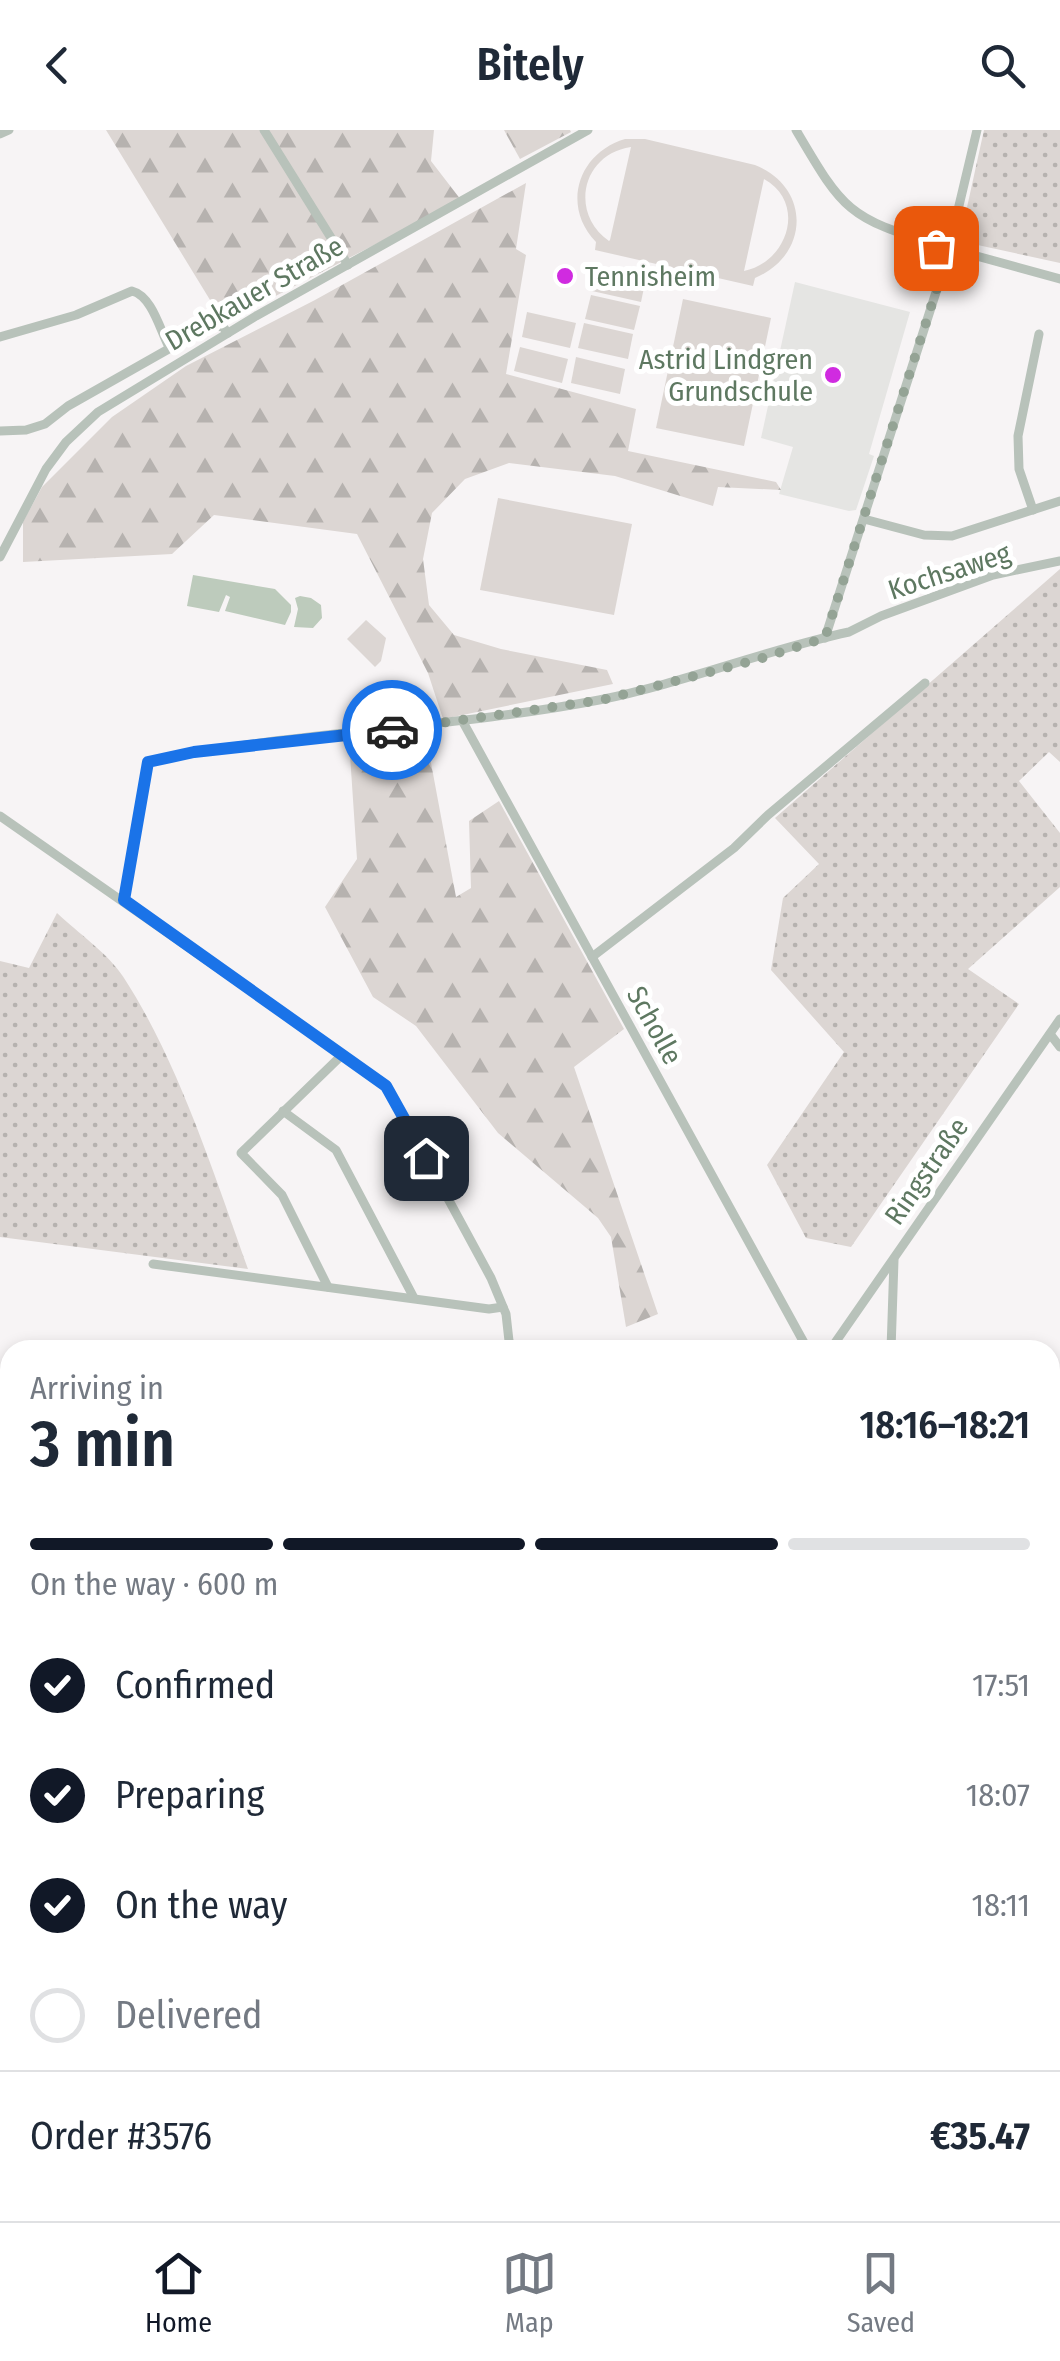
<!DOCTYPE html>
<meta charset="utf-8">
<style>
:root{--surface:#fff;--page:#f2f2f3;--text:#1f2937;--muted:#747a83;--line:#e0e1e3;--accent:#111827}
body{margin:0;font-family:"Fira Sans Condensed",sans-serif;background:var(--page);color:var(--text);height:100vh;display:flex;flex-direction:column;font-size:38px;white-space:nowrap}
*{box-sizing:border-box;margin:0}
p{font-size:32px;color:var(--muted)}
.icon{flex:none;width:55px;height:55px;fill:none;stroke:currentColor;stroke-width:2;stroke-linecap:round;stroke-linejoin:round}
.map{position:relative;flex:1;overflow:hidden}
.details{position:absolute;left:0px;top:1210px;width:1060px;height:882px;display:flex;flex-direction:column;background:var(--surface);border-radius:30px 30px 0 0;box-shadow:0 5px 15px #0003}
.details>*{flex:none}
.pin{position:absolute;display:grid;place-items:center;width:85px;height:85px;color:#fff;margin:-42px;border-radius:20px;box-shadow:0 5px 15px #0006}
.courier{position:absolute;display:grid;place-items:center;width:100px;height:100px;margin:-50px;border:8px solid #1a73e8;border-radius:50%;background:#fff;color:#222;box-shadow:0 2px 12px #0007}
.headline em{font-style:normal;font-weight:600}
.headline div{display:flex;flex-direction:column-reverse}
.headline{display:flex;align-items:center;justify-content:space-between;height:170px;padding:0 30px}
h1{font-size:65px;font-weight:600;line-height:75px}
.bar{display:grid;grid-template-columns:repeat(4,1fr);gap:15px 10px;align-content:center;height:120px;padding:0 30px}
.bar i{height:12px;border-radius:8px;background:var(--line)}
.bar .selected{background:var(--accent)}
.bar p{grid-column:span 4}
.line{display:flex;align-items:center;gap:25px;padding:0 30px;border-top:2px solid var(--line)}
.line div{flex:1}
ol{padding:0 30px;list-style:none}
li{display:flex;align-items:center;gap:30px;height:110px}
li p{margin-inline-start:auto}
li .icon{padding:10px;border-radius:50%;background:var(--accent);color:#fff;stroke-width:4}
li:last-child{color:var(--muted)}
li i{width:55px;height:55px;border:5px solid var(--line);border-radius:50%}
header{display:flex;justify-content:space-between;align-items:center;height:130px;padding:0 30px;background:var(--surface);font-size:45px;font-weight:600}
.dock{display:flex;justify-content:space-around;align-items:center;height:140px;border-top:2px solid var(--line);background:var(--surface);font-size:28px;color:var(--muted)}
.dock a{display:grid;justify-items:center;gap:5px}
.dock .selected{color:var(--accent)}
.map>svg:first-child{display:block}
.built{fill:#e5e5e3}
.industrial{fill:url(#industrial-furrows)}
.grass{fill:url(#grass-dots)}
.forest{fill:url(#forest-firs)}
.park{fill:#dcd6d3;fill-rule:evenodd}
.water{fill:#bdcbbc}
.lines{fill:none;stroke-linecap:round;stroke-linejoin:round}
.major-casing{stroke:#adb7ae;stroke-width:16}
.minor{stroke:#b8c2ba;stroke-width:9}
.major{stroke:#fff;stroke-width:11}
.rail-casing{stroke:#9ba99d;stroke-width:6}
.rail{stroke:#fff;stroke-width:2.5;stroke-dasharray:8;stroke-linecap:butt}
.done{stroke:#94a395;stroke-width:10;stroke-dasharray:0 18}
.route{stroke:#1a73e8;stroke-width:12}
.poi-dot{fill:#d02be0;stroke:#fff;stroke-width:4}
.labels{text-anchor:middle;stroke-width:10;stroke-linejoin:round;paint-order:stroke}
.poi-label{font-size:28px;fill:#5e7861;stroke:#fff;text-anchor:start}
.street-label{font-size:28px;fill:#5e7861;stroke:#fff}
</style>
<header><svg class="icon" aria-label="back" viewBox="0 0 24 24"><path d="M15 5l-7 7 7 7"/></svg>Bitely<svg class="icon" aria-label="search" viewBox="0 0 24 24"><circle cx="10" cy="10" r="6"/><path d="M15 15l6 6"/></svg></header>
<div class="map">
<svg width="1060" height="2091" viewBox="0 0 1060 2091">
<defs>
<pattern id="industrial-furrows" width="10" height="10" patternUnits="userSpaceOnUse" patternTransform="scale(2.5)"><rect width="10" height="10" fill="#e5e5e3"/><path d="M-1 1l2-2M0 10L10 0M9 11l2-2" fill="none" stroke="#bdbebb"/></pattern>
<pattern id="grass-dots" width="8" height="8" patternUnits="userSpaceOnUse" patternTransform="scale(2.5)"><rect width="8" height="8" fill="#dcd6d3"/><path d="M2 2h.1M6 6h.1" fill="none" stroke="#b6b2af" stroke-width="1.8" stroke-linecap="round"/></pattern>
<pattern id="forest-firs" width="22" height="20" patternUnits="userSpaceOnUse" patternTransform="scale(2.5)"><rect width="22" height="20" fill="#dcd6d3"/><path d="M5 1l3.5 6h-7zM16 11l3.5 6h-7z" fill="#b6b2af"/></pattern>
</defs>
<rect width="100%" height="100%" fill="#f7f4f5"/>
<polygon class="built" points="795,152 910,182 869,324 874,326 856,380 849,381 779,364 793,317 761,308"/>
<polygon class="industrial" points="654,2083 654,2082 833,2083 829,2091 651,2091"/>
<g class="grass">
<polygon points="984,0 1060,0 1060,133 973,114 962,100"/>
<polygon points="1060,439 1060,632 1049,622 1019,651 1060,703 1060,757 968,839 1019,874 851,1117 806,1108 767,1035 844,922 771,840 783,768 819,734 775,688"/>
<path d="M57 783C78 803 108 823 124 848 178 931 214 1044 248 1139L0 1107V831L29 838Z"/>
</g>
<g class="forest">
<polygon points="106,0 434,0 431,31 461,70 262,173 256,164 237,175 234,172 218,183"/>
<polygon points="504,0 570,0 571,2 520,29"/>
<polygon points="526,53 516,119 526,125 506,244 636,279 628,321 776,352 781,360 718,357 713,376 615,346 509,333 465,349 432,383 423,429 429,475 454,505 501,519 607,540 613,554 443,589 428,543 357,404 214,385 172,424 23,432 23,392 42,357 112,287 186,236 315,170"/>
<polygon points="426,606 456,767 471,758 469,691 499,671 624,899 574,937 658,1184 626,1197 611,1107 598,1088 498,1003 416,896 373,867 325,777 357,729 349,610"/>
<polygon points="0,1435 10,1446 10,1601 1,1614"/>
<polygon points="833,2082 923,2083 942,2091 829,2091"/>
</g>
<g class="park">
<path d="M625 9H645L755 35C811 57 810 125 755 148L753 156 595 120 596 112C561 76 578 23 625 9ZM631 17 610 110 609 111C569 83 582 24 631 17ZM764 49C807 73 788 132 744 141Z"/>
<polygon points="597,137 646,148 641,172 592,161"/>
<polygon points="591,165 640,176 634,200 585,189"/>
<polygon points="683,169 771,188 744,316 656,298"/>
<polygon points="527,182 576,193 570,218 522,207"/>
<polygon points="584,193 633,204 628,229 578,218"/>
<polygon points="520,217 568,229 562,253 514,241"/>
<polygon points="576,227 625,239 620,264 571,253"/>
<polygon points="498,368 632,394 614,485 480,460"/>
<polygon points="366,490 386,508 381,531 375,537 347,509"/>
</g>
<g class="water">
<polygon points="193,445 275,459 291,475 291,482 285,495 225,481 230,467 226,465 219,482 187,476"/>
<polygon points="300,466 311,468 321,475 322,488 313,498 294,497 298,479 295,468"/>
</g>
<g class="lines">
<g class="major-casing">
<g id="major">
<polyline points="0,2057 10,2070"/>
<polyline points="20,2082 27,2091"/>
</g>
</g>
<g class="minor">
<polyline points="264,0 348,135"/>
<path d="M796 0C842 78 847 89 937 114"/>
<polyline points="0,4 9,0"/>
<polyline points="952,105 977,0"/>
<circle cx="949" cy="118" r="13"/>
<polyline points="962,122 1060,149"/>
<path d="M0 207 76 185 132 161C152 166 160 200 169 217"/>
<polyline points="0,301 26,300 45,294 68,276 211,195 223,197 228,203"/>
<polyline points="1033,380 1019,339 1018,306 1039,204"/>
<polyline points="864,389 924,405 952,406 1060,371"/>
<polyline points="0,427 46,339 66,312 98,282 256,186 588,0"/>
<polyline points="825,508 946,131"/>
<polyline points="463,592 808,1220"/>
<polyline points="0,686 387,956 491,1148 506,1184 509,1211 515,1220"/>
<path d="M124 770 148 632C296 600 450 599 599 570 684 553 765 520 849 502L881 486 993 445 1060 431"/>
<polyline points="592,827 734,718 768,685 925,553"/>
<polyline points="1050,904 1060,917"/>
<polyline points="283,981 336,1020 414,1168"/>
<polyline points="153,1134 489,1179 503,1177"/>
<polyline points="328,1157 282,1065 241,1023 342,925"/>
<polyline points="830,1220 1060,889"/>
<polyline points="891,1220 894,1130"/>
<polyline points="0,1729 10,1724"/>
<polyline points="1039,2082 1052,2091"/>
<polyline points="638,2091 640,2082"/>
</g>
<use href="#major" class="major"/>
<g class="rail-casing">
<g id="rail">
<polyline points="0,1620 10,1626"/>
<polyline points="1016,2082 1026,2091"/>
</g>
</g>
<use href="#rail" class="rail"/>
</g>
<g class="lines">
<polyline class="done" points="392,600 602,570 756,530 825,508 946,130 936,118"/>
<polyline class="route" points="392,600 194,622 148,632 124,770 386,956 426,1028"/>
</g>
<g class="poi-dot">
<circle cx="565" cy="146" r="10"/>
<circle cx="833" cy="245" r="10"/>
</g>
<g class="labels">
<g class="poi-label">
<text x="585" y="156">Tennisheim</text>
<text x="813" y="239" text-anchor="end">Astrid Lindgren<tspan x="813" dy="32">Grundschule</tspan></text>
</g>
<g class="street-label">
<text transform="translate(254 163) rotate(-30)" y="10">Drebkauer Straße</text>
<text transform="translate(949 441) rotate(-18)" y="10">Kochsaweg</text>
<text transform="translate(655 895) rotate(61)" y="10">Scholle</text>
<text transform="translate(926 1041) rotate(-55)" y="10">Ringstraße</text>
</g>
</g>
</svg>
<div class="pin" style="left:936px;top:118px;background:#ea580c"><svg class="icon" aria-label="bag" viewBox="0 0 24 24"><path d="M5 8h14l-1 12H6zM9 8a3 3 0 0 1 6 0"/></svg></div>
<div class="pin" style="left:426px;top:1028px;background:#1f2937"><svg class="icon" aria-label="home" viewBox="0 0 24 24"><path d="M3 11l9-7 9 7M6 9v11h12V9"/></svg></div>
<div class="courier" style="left:392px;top:600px"><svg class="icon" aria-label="car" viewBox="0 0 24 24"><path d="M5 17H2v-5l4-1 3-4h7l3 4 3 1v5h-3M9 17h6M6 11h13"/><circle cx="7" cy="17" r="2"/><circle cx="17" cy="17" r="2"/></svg></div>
<section class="details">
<div class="headline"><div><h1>3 min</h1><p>Arriving in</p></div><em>18:16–18:21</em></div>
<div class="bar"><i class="selected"></i><i class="selected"></i><i class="selected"></i><i></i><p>On the way · 600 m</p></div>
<ol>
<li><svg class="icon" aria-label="check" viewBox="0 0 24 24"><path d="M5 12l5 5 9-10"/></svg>Confirmed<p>17:51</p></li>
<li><svg class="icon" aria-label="check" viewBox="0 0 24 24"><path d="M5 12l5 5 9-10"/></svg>Preparing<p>18:07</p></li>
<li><svg class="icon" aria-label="check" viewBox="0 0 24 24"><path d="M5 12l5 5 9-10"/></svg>On the way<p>18:11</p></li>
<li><i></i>Delivered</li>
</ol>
<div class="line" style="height:130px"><div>Order #3576</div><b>€35.47</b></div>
</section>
</div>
<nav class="dock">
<a class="selected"><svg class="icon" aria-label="home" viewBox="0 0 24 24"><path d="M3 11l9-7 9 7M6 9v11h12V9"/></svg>Home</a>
<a><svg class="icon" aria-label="map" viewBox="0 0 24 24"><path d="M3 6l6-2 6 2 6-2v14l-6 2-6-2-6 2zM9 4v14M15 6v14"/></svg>Map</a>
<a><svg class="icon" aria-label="saved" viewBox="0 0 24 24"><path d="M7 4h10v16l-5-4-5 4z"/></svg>Saved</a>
</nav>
